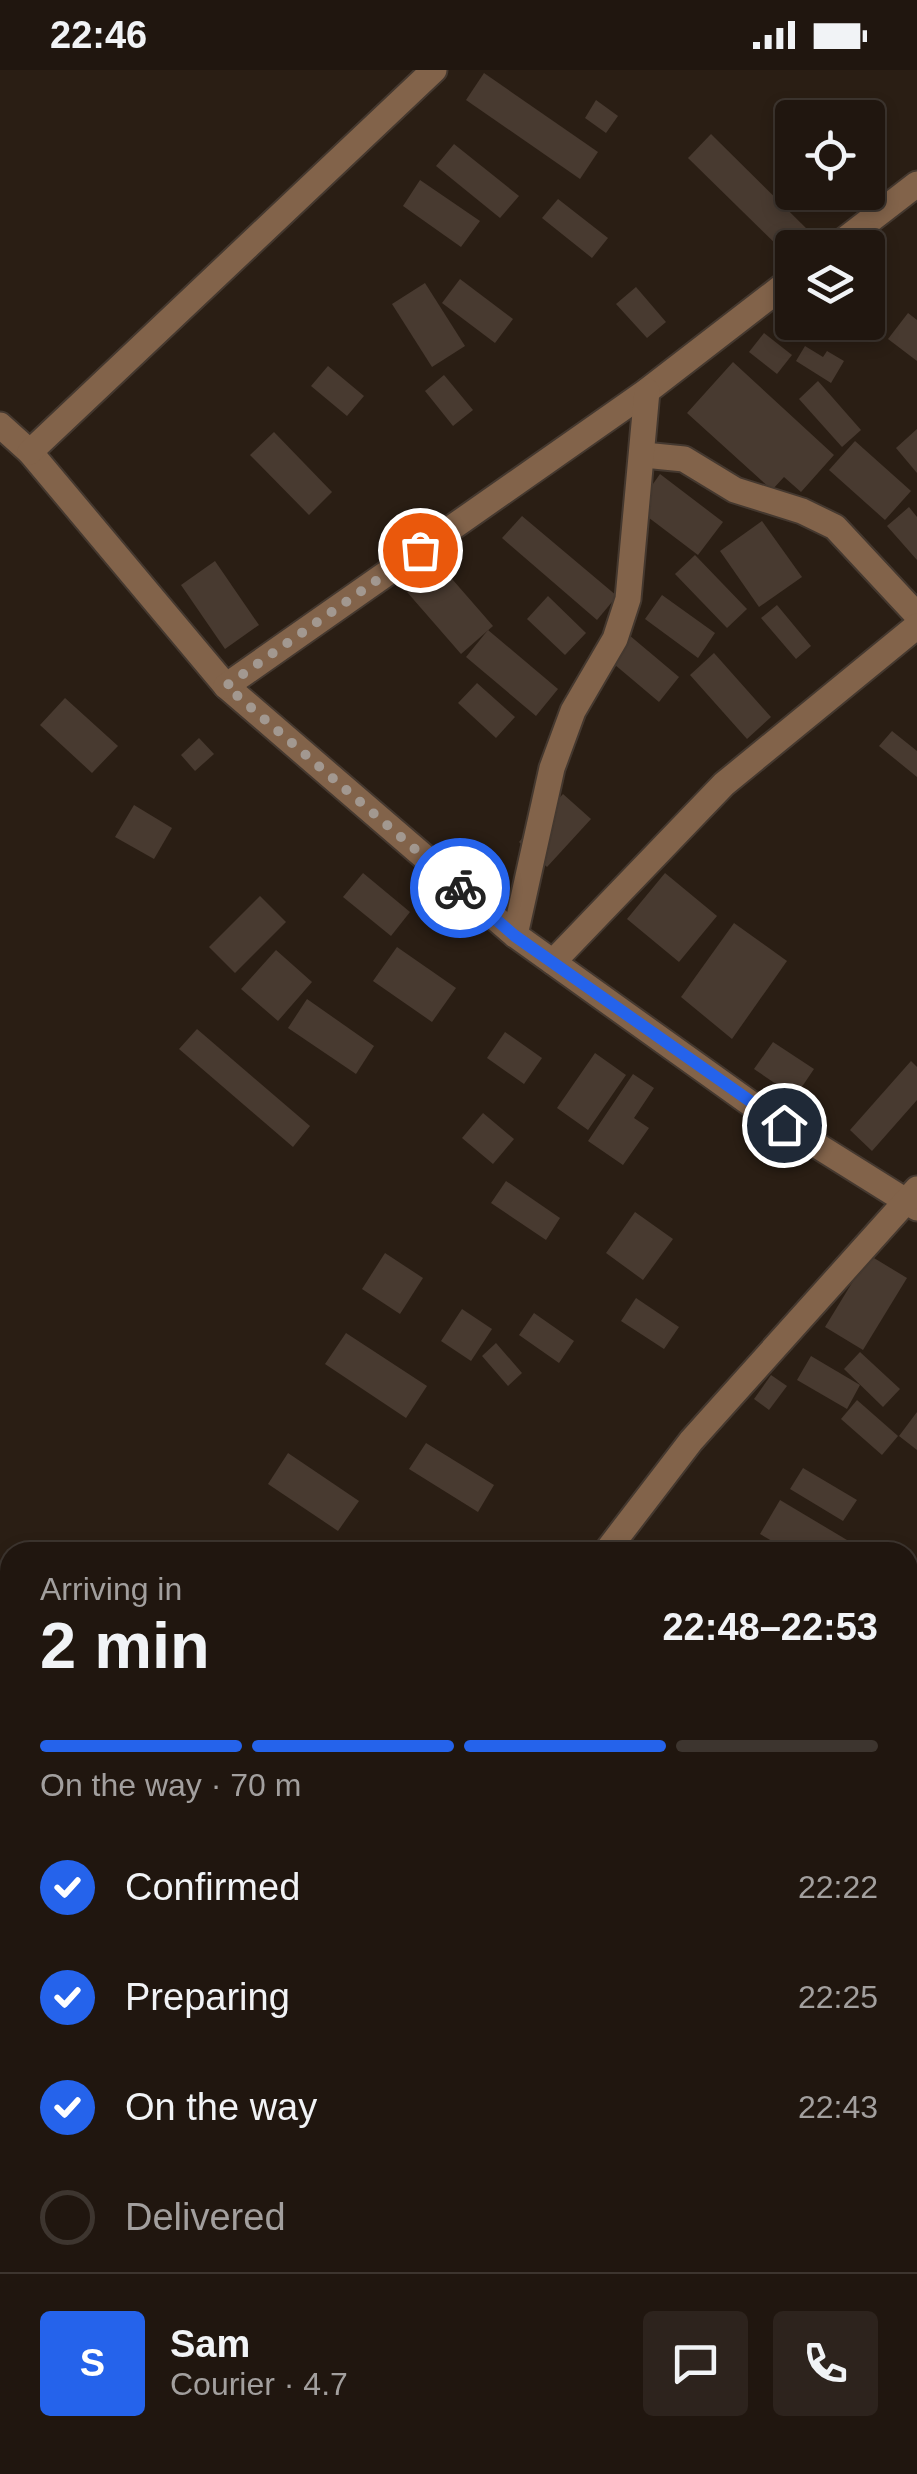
<!DOCTYPE html>
<meta charset="utf-8">
<style>
:root{--surface:#20160f;--page:#2d231d;--text:#f1f3f6;--muted:#a29f9e;--line:#3d352f;--accent:#2563eb}
body{margin:0;font-family:Helvetica,sans-serif;background:var(--page);color:var(--text);height:100vh;display:flex;flex-direction:column;font-size:38px;white-space:nowrap}
*{box-sizing:border-box;margin:0}
p{font-size:32px;color:var(--muted)}
.icon{flex:none;width:55px;height:55px;fill:none;stroke:currentColor;stroke-width:2;stroke-linecap:round;stroke-linejoin:round}
.map{position:relative;flex:1;overflow:hidden}
.details{position:absolute;left:0px;top:1472px;width:918px;height:932px;display:flex;flex-direction:column;background:var(--surface);border-radius:30px 30px 0 0;box-shadow:0 5px 15px #0003,0 0 0 2px var(--line)}
.details>*{flex:none}
.fabs{position:absolute;left:775px;top:30px;display:grid;gap:20px}
.fabs a{display:grid;place-items:center;width:110px;height:110px;border-radius:10px;background:var(--surface);box-shadow:0 5px 15px #0003,0 0 0 2px var(--line);font-size:50px}
.pin{position:absolute;display:grid;place-items:center;width:85px;height:85px;color:#fff;margin:-42px;border:5px solid #fff;border-radius:50%;box-shadow:0 2px 10px #0007}
.courier{position:absolute;display:grid;place-items:center;width:100px;height:100px;margin:-50px;border:8px solid #2563eb;border-radius:50%;background:#fff;color:#222;box-shadow:0 2px 12px #0007}
.overview em{font-style:normal;font-weight:800}
.overview div{display:flex;flex-direction:column-reverse}
.overview{display:flex;align-items:center;justify-content:space-between;height:170px;padding:0 40px}
h1{font-size:65px;font-weight:800;line-height:75px}
.bar{display:grid;grid-template-columns:repeat(4,1fr);gap:15px 10px;align-content:center;height:120px;padding:0 40px}
.bar i{height:12px;border-radius:8px;background:var(--line)}
.bar .on{background:var(--accent)}
.bar p{grid-column:span 4}
.line{display:flex;align-items:center;gap:25px;padding:0 40px;border-top:2px solid var(--line)}
.line div{flex:1}
.round{display:grid;place-items:center;flex:none;width:105px;height:105px;border-radius:10px;background:var(--page)}
ol{padding:0 40px;list-style:none}
li{display:flex;align-items:center;gap:30px;height:110px}
li p{margin-inline-start:auto}
li .icon{padding:10px;border-radius:50%;background:var(--accent);color:#fff;stroke-width:4}
li:last-child{color:var(--muted)}
li i{width:55px;height:55px;border:5px solid var(--line);border-radius:50%}
.status{display:flex;justify-content:space-between;align-items:center;height:70px;padding:0 50px;background:var(--surface);direction:ltr}
.status svg{height:28px;fill:currentColor}
.map>svg:first-child{display:block}
.building{fill:#483a30}
.lines{fill:none;stroke-linecap:round;stroke-linejoin:round}
.minor-casing{stroke:#44382f;stroke-width:29}
.minor{stroke:#82634a;stroke-width:25}
.done{stroke:#a29890;stroke-width:10;stroke-dasharray:0 18}
.route{stroke:#2563eb;stroke-width:12}
</style>
<div class="status"><b>22:46</b><svg viewBox="0 0 49 12"><path d="M0 12V9h3v3zM5 12V6h3v6zM10 12V3h3v9zM15 12V0h3v12zM26 1h20v11H26zM47 4h2v5h-2z"/></svg></div>
<div class="map">
<svg width="917" height="2404" viewBox="0 0 917 2404">
<rect width="100%" height="100%" fill="#2a1e14"/>
<g class="building">
<polygon points="484,3 598,82 580,109 466,30"/>
<polygon points="596,30 618,46 606,63 585,48"/>
<polygon points="711,64 810,162 787,185 688,88"/>
<polygon points="454,74 519,126 500,148 436,96"/>
<polygon points="420,110 480,151 461,177 403,136"/>
<polygon points="558,129 608,168 592,188 542,148"/>
<polygon points="460,209 513,249 495,273 442,233"/>
<polygon points="425,213 465,276 432,297 392,234"/>
<polygon points="636,217 666,252 647,268 616,234"/>
<polygon points="908,243 917,250 917,291 888,269"/>
<polygon points="764,263 792,285 777,304 749,282"/>
<polygon points="805,276 823,287 827,281 844,291 831,313 796,291"/>
<polygon points="733,292 834,385 801,422 784,407 772,420 687,343"/>
<polygon points="328,296 364,326 347,346 311,316"/>
<polygon points="444,305 473,340 453,356 425,321"/>
<polygon points="818,311 861,360 842,377 799,329"/>
<polygon points="917,359 917,403 896,378"/>
<polygon points="274,362 332,422 309,445 250,385"/>
<polygon points="855,371 911,421 885,450 829,400"/>
<polygon points="660,404 723,452 698,485 636,438"/>
<polygon points="909,437 917,447 917,490 887,456"/>
<polygon points="522,446 617,526 597,550 502,468"/>
<polygon points="762,451 802,507 759,537 720,481"/>
<polygon points="695,485 747,539 727,558 675,504"/>
<polygon points="215,491 259,555 225,579 181,515"/>
<polygon points="439,494 493,556 461,584 407,522"/>
<polygon points="662,525 715,563 698,588 645,549"/>
<polygon points="548,526 586,563 565,585 527,549"/>
<polygon points="777,535 811,576 796,589 761,548"/>
<polygon points="616,554 679,607 659,632 595,578"/>
<polygon points="488,560 558,619 536,646 466,587"/>
<polygon points="714,583 771,647 747,669 690,605"/>
<polygon points="477,613 515,647 496,668 458,633"/>
<polygon points="65,628 118,676 92,703 40,655"/>
<polygon points="892,661 917,681 917,707 879,676"/>
<polygon points="199,668 214,684 195,701 181,685"/>
<polygon points="563,724 591,749 547,797 519,772"/>
<polygon points="134,735 172,758 154,789 115,767"/>
<polygon points="363,803 410,842 391,866 343,827"/>
<polygon points="665,803 717,846 679,892 627,849"/>
<polygon points="260,826 286,852 235,903 209,877"/>
<polygon points="734,853 787,891 732,969 681,927"/>
<polygon points="397,877 456,918 432,952 373,911"/>
<polygon points="276,880 312,912 278,951 241,919"/>
<polygon points="307,929 374,976 356,1004 288,958"/>
<polygon points="197,959 310,1056 293,1077 179,979"/>
<polygon points="505,962 542,988 524,1014 487,988"/>
<polygon points="773,972 814,999 795,1027 754,999"/>
<polygon points="595,983 626,1005 588,1060 557,1038"/>
<polygon points="911,991 917,997 917,1030 872,1081 850,1060"/>
<polygon points="633,1004 654,1018 634,1048 649,1058 623,1095 588,1071"/>
<polygon points="483,1043 514,1069 493,1094 462,1068"/>
<polygon points="506,1111 560,1148 546,1170 491,1133"/>
<polygon points="635,1142 673,1169 643,1210 606,1183"/>
<polygon points="385,1183 423,1208 400,1244 362,1219"/>
<polygon points="869,1185 907,1208 863,1280 825,1257"/>
<polygon points="636,1228 679,1257 664,1279 621,1251"/>
<polygon points="462,1239 492,1259 471,1291 441,1271"/>
<polygon points="534,1243 574,1271 559,1293 519,1265"/>
<polygon points="346,1263 427,1316 406,1348 325,1294"/>
<polygon points="496,1273 522,1303 508,1316 482,1286"/>
<polygon points="860,1282 900,1319 883,1337 844,1299"/>
<polygon points="811,1286 860,1315 847,1339 797,1310"/>
<polygon points="771,1305 787,1316 769,1340 754,1329"/>
<polygon points="857,1330 898,1366 882,1385 841,1349"/>
<polygon points="917,1342 917,1380 899,1366"/>
<polygon points="426,1373 494,1415 478,1442 409,1399"/>
<polygon points="288,1383 359,1431 338,1461 268,1414"/>
<polygon points="803,1398 857,1430 843,1451 790,1419"/>
<polygon points="780,1430 847,1470 839,1482 791,1482 760,1464"/>
<polygon points="908,1936 917,1942 917,1971 908,1964"/>
<polygon points="908,2090 917,2096 917,2131 908,2125"/>
<polygon points="908,2145 917,2151 917,2202 908,2195"/>
</g>
<g class="lines">
<g class="minor-casing">
<g id="minor">
<polyline points="834,178 917,114"/>
<polyline points="0,355 30,382 226,616 515,865 754,1036 917,1138"/>
<polyline points="30,382 434,0"/>
<polyline points="644,385 684,389 735,420 802,441 835,457 917,545"/>
<polyline points="226,616 647,321 792,209"/>
<polyline points="515,865 552,698 573,641 615,569 628,529 647,321"/>
<polyline points="553,892 724,714 917,556"/>
<polyline points="606,1482 691,1371 917,1119"/>
<polyline points="908,2036 917,2026"/>
</g>
</g>
<use href="#minor" class="minor"/>
</g>
<g class="lines">
<polyline class="done" points="420,480 226,616 460,818"/>
<polyline class="route" points="460,818 515,866 784,1055"/>
</g>
</svg>
<div class="fabs">
<a><svg class="icon" aria-label="locate" viewBox="0 0 24 24"><circle cx="12" cy="12" r="6"/><path d="M12 2v4M12 18v4M2 12h4M18 12h4"/></svg></a>
<a><svg class="icon" aria-label="layers" viewBox="0 0 24 24"><path d="M12 4l9 5-9 5-9-5zM3 14l9 5 9-5"/></svg></a>
</div>
<div class="pin" style="left:420px;top:480px;background:#ea580c"><svg class="icon" aria-label="bag" viewBox="0 0 24 24"><path d="M5 8h14l-1 12H6zM9 8a3 3 0 0 1 6 0"/></svg></div>
<div class="pin" style="left:784px;top:1055px;background:#1f2937"><svg class="icon" aria-label="home" viewBox="0 0 24 24"><path d="M3 11l9-7 9 7M6 9v11h12V9"/></svg></div>
<div class="courier" style="left:460px;top:818px"><svg class="icon" aria-label="bike" viewBox="0 0 24 24"><circle cx="6" cy="16" r="4"/><circle cx="18" cy="16" r="4"/><path d="M6 16l4-8h5l3 8M10 8l3 8H6M13 5h3"/></svg></div>
<section class="details">
<div class="overview"><div><h1>2 min</h1><p>Arriving in</p></div><em>22:48–22:53</em></div>
<div class="bar"><i class="on"></i><i class="on"></i><i class="on"></i><i></i><p>On the way · 70 m</p></div>
<ol>
<li><svg class="icon" aria-label="check" viewBox="0 0 24 24"><path d="M5 12l5 5 9-10"/></svg>Confirmed<p>22:22</p></li>
<li><svg class="icon" aria-label="check" viewBox="0 0 24 24"><path d="M5 12l5 5 9-10"/></svg>Preparing<p>22:25</p></li>
<li><svg class="icon" aria-label="check" viewBox="0 0 24 24"><path d="M5 12l5 5 9-10"/></svg>On the way<p>22:43</p></li>
<li><i></i>Delivered</li>
</ol>
<div class="line" style="height:180px"><b class="round" style="background:var(--accent);color:#fff">S</b><div><b>Sam</b><p>Courier · 4.7</p></div><a class="round"><svg class="icon" aria-label="chat" viewBox="0 0 24 24"><path d="M4 5h16v11H9l-5 4z"/></svg></a><a class="round"><svg class="icon" aria-label="phone" viewBox="0 0 24 24"><path d="M5 4h4l2 5-3 2q2 4 5 5l2-3 5 2v4C11 20 4 13 5 4z"/></svg></a></div>
</section>
</div>
